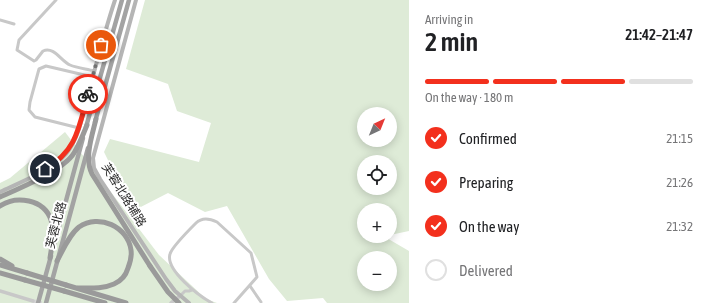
<!DOCTYPE html>
<meta charset="utf-8">
<style>
:root{--surface:#fff;--page:#f6f6f6;--text:#202124;--muted:#757577;--line:#e0e0e0;--accent:#f3301d}
body{margin:0;font-family:"Asap Condensed","Noto Sans SC",sans-serif;background:var(--page);color:var(--text);height:100vh;display:flex;flex-direction:column;font-size:15px;white-space:nowrap}
*{box-sizing:border-box;margin:0}
p{font-size:13px;color:var(--muted)}
.icon{flex:none;width:22px;height:22px;fill:none;stroke:currentColor;stroke-width:2;stroke-linecap:round;stroke-linejoin:round}
.map{position:relative;flex:1;overflow:hidden}
.panel{display:flex;flex-direction:column;background:var(--surface);width:300px}
.panel>*{flex:none}
.needle{width:26px;rotate:43deg}
.controls{position:absolute;left:357px;top:107px;display:grid;gap:8px}
.controls a{display:grid;place-items:center;width:40px;height:40px;border-radius:50%;background:var(--surface);box-shadow:0 2px 10px #0003;font-size:20px}
.pin{position:absolute;display:grid;place-items:center;width:34px;height:34px;color:#fff;margin:-17px;border:2px solid #fff;border-radius:50%;box-shadow:0 1px 4px #0007}
.courier{position:absolute;display:grid;place-items:center;width:40px;height:40px;margin:-20px;border:3px solid #f3301d;border-radius:50%;background:#fff;color:#222;box-shadow:0 1px 5px #0007}
.headline em{font-style:normal;font-weight:600}
.headline div{display:flex;flex-direction:column-reverse}
.headline{display:flex;align-items:center;justify-content:space-between;height:68px;padding:0 16px}
h1{font-size:26px;font-weight:600;line-height:30px}
.bar{display:grid;grid-template-columns:repeat(4,1fr);gap:6px 4px;align-content:center;height:48px;padding:0 16px}
.bar i{height:5px;border-radius:3px;background:var(--line)}
.bar .current{background:var(--accent)}
.bar p{grid-column:span 4}
ol{padding:0 16px;list-style:none}
li{display:flex;align-items:center;gap:12px;height:44px}
li p{margin-inline-start:auto}
li .icon{padding:4px;border-radius:50%;background:var(--accent);color:#fff;stroke-width:4}
li:last-child{color:var(--muted)}
li i{width:22px;height:22px;border:2px solid var(--line);border-radius:50%}
main{display:flex;flex:1;min-height:0}
.map>svg:first-child{display:block}
.green{fill:#deebd7;fill-rule:evenodd}
.lines{fill:none;stroke-linecap:round;stroke-linejoin:round}
.tertiary-tunnel{stroke:#d5d5d5;stroke-width:3.5;stroke-dasharray:3.5 2;stroke-linecap:butt}
.minor{stroke:#c8c8c8;stroke-width:3}
.tertiary{stroke:#c8c8c8;stroke-width:3.5}
.secondary{stroke:#b5b5b5;stroke-width:4}
.primary{stroke:#a3a3a3;stroke-width:4.5}
.trunk{stroke:#9a9a9a;stroke-width:5}
.trunk-bridge{stroke:#9a9a9a;stroke-width:5}
.done{stroke:#757575;stroke-width:4;stroke-dasharray:0 7.2}
.route{stroke:#f3301d;stroke-width:5}
.labels{text-anchor:middle;stroke-width:4;stroke-linejoin:round;paint-order:stroke}
.street-label{font-size:12px;fill:#2b2b2b;stroke:#fff}
</style>
<main>
<div class="map">
<svg width="409" height="303" viewBox="0 0 409 303">
<rect width="100%" height="100%" fill="#fff"/>
<g class="green">
<path d="M145 0H409V231L390 235V210H364V236H388L385 237 409 251V303H327L323 298 287 301 269 279 227 206 205 212 168 193 133 211 104 152 110 139 199 162 211 123 177 111 168 84 126 69ZM364 114H390V140H364ZM364 162H390V188H364ZM364 258H390V284H364Z"/>
<polygon points="65,132 159,255 206,299 217,303 0,303 0,183 10,178"/>
</g>
<g class="lines">
<polyline class="tertiary-tunnel" points="33,301 42,303"/>
<g class="minor">
<path d="M56 0 19 40 17 50 34 61 36 60 43 51C54 46 61 61 70 65 77 68 87 69 94 71"/>
<polyline points="0,20 14,24"/>
<polyline points="79,128 35,117 29,110 30,102 39,69 46,66 93,77"/>
<polyline points="250,286 261,302"/>
<polyline points="180,296 185,291 189,291 192,290"/>
<path d="M212 303C199 296 165 270 170 254 172 247 190 229 196 223 202 217 209 218 217 222L251 253 257 277 234 303"/>
</g>
<g class="tertiary">
<polyline points="0,291 33,301"/>
<polyline points="171,303 180,296"/>
</g>
<g class="secondary">
<polyline points="136,0 93,158 94,168 100,179 166,279 175,291 189,303"/>
<path d="M0 192C19 183 52 170 66 154 80 137 83 112 89 91 97 61 105 30 115 0"/>
</g>
<g class="primary">
<polyline points="95,122 129,0"/>
<polyline points="86,127 122,0"/>
<polyline points="54,245 83,138"/>
<polyline points="38,303 51,256"/>
<polyline points="46,303 88,148"/>
</g>
<g class="trunk">
<path d="M96 119C92 136 84 158 92 174L150 266"/>
<path d="M0 197C18 189 64 170 74 153 79 145 83 135 87 125"/>
<path d="M0 206C16 195 44 199 51 220 55 232 52 245 50 258"/>
<polyline points="0,259 12,266"/>
<path d="M57 261C63 250 69 235 79 227 99 213 128 227 131 250 132 257 130 263 128 268 126 275 121 281 114 284 103 289 90 288 78 288"/>
<polyline points="0,265 27,273"/>
<polyline points="0,273 25,280"/>
<polyline points="66,285 126,303"/>
<polyline points="64,291 105,303"/>
</g>
<g class="trunk-bridge">
<polyline points="150,266 168,292 179,303"/>
<polyline points="27,273 66,285"/>
<polyline points="25,280 64,291"/>
</g>
</g>
<g class="lines">
<polyline class="done" points="88,94 101,45"/>
<path class="route" d="M45 169C77 151 79 127 88 94"/>
</g>
<g class="labels">
<g class="street-label">
<text transform="translate(124 195) rotate(58)" y="4">芙蓉北路辅路</text>
<text transform="translate(56 225) rotate(-75)" y="4">芙蓉北路</text>
</g>
</g>
</svg>
<div class="controls">
<a><svg class="needle" viewBox="-14 -14 28 28"><path d="M0-13l5 13h-10z" fill="#e53935"/><path d="M0 13l5-13h-10z" fill="#757577"/></svg></a>
<a><svg class="icon" aria-label="locate" viewBox="0 0 24 24"><circle cx="12" cy="12" r="6"/><path d="M12 2v4M12 18v4M2 12h4M18 12h4"/></svg></a>
<a>+</a>
<a>−</a>
</div>
<div class="pin" style="left:101px;top:45px;background:#ea580c"><svg class="icon" aria-label="bag" viewBox="0 0 24 24"><path d="M5 8h14l-1 12H6zM9 8a3 3 0 0 1 6 0"/></svg></div>
<div class="pin" style="left:45px;top:169px;background:#1f2937"><svg class="icon" aria-label="home" viewBox="0 0 24 24"><path d="M3 11l9-7 9 7M6 9v11h12V9"/></svg></div>
<div class="courier" style="left:88px;top:94px"><svg class="icon" aria-label="bike" viewBox="0 0 24 24"><circle cx="6" cy="16" r="4"/><circle cx="18" cy="16" r="4"/><path d="M6 16l4-8h5l3 8M10 8l3 8H6M13 5h3"/></svg></div>
</div>
<section class="panel">
<div class="headline"><div><h1>2 min</h1><p>Arriving in</p></div><em>21:42–21:47</em></div>
<div class="bar"><i class="current"></i><i class="current"></i><i class="current"></i><i></i><p>On the way · 180 m</p></div>
<ol>
<li><svg class="icon" aria-label="check" viewBox="0 0 24 24"><path d="M5 12l5 5 9-10"/></svg>Confirmed<p>21:15</p></li>
<li><svg class="icon" aria-label="check" viewBox="0 0 24 24"><path d="M5 12l5 5 9-10"/></svg>Preparing<p>21:26</p></li>
<li><svg class="icon" aria-label="check" viewBox="0 0 24 24"><path d="M5 12l5 5 9-10"/></svg>On the way<p>21:32</p></li>
<li><i></i>Delivered</li>
</ol>
</section>
</main>
